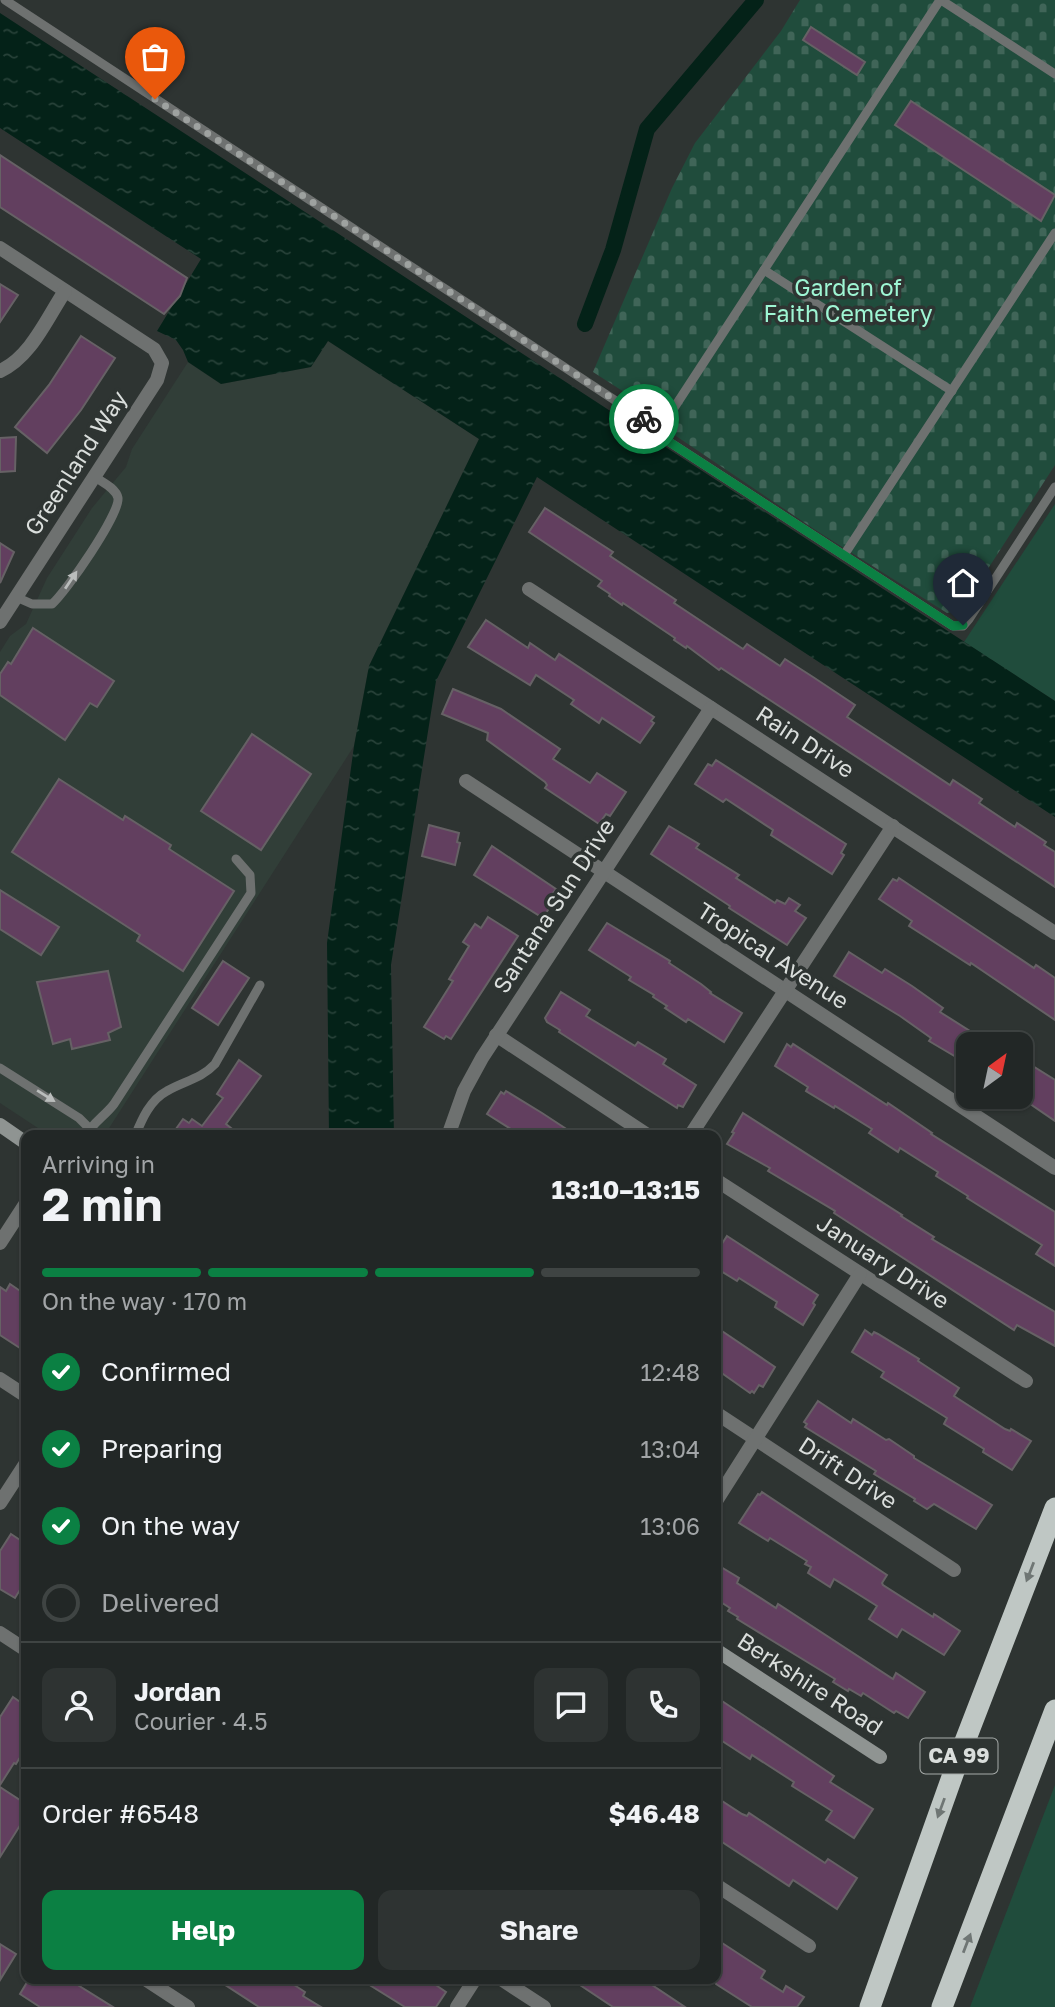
<!DOCTYPE html>
<meta charset="utf-8">
<style>
:root{--surface:#222726;--page:#2e3332;--text:#f1f3f6;--muted:#a2a5a7;--line:#3f4443;--accent:#0b8043}
body{margin:0;font-family:"Golos Text",sans-serif;background:var(--page);color:var(--text);height:100vh;display:flex;flex-direction:column;font-size:26px;white-space:nowrap}
*{box-sizing:border-box;margin:0}
p{font-size:23px;color:var(--muted)}
.icon{flex:none;width:38px;height:38px;fill:none;stroke:currentColor;stroke-width:2;stroke-linecap:round;stroke-linejoin:round}
.map{position:relative;flex:1;overflow:hidden}
.drawer{position:absolute;left:21px;top:1130px;width:700px;height:854px;display:flex;flex-direction:column;background:var(--surface);border-radius:14px;box-shadow:0 2px 5px #0004,0 0 0 2px var(--line)}
.drawer>*{flex:none}
.needle{width:46px;rotate:33deg}
.controls{position:absolute;left:956px;top:1032px;display:grid;gap:14px}
.controls a{display:grid;place-items:center;width:77px;height:77px;border-radius:14px;background:var(--surface);box-shadow:0 2px 5px #0004,0 0 0 2px var(--line);font-size:35px}
.pin{position:absolute;display:grid;place-items:center;width:60px;height:60px;color:#fff;margin:-72px -30px;border-radius:50% 50% 50% 0;rotate:-45deg;box-shadow:0 0 7px #0007}
.pin .icon{rotate:45deg}
.courier{position:absolute;display:grid;place-items:center;width:70px;height:70px;margin:-35px;border:5px solid #0b8043;border-radius:50%;background:#fff;color:#222;box-shadow:0 2px 9px #0007}
.head em{font-style:normal;font-weight:700}
.head div{display:flex;flex-direction:column-reverse}
.head{display:flex;align-items:center;justify-content:space-between;height:119px;padding:0 21px}
h1{font-size:46px;font-weight:700;line-height:52px}
.bar{display:grid;grid-template-columns:repeat(4,1fr);gap:10px 7px;align-content:center;height:84px;padding:0 21px}
.bar i{height:9px;border-radius:5px;background:var(--line)}
.bar .on{background:var(--accent)}
.bar p{grid-column:span 4}
.line{display:flex;align-items:center;gap:18px;padding:0 21px;border-top:2px solid var(--line)}
.line div{flex:1}
.round{display:grid;place-items:center;flex:none;width:74px;height:74px;border-radius:14px;background:var(--page)}
ol{padding:0 21px;list-style:none}
li{display:flex;align-items:center;gap:21px;height:77px}
li p{margin-inline-start:auto}
li .icon{padding:7px;border-radius:50%;background:var(--accent);color:#fff;stroke-width:4}
li:last-child{color:var(--muted)}
li i{width:38px;height:38px;border:4px solid var(--line);border-radius:50%}
.action{display:flex;gap:14px;margin-top:auto;padding:14px 21px}
.action a{flex:1;height:80px;border-radius:14px;background:var(--accent);color:#fff;font-size:28px;font-weight:700;line-height:80px;text-align:center}
.action a+a{background:var(--page);color:var(--text)}
.map>svg:first-child{display:block}
.built{fill:#313e38}
.green{fill:#204c3c}
.cemetery{fill:url(#cemetery-stones)}
.water{fill:url(#water-ripples)}
.lines{fill:none;stroke-linecap:round;stroke-linejoin:round}
.canal{stroke:#042218;stroke-width:16}
.building{fill:#623f5f;stroke:#666165;stroke-width:2}
.lane{stroke:#6e7170;stroke-width:9}
.street{stroke:#6e7170;stroke-width:14}
.secondary{stroke:#8f9492;stroke-width:14}
.highway{stroke:#bfc7c4;stroke-width:21}
.oneway{fill:#babdbc}
.oneway2{fill:#6f7674}
.done{stroke:#9ea2a0;stroke-width:7;stroke-dasharray:0 12.6}
.route{stroke:#0b8043;stroke-width:9}
.labels{text-anchor:middle;stroke-width:7;stroke-linejoin:round;paint-order:stroke}
.shield{fill:#2e3432;stroke:#a6aba9;stroke-width:2}
.shield-label{font-size:21px;font-weight:bold;fill:#dadedc}
.park-label{font-size:23px;fill:#9ef5d3;stroke:#2e3432}
.street-label{font-size:23px;fill:#dadedc;stroke:#2e3432}
</style>
<div class="map">
<svg width="1055" height="2007" viewBox="0 0 1055 2007">
<defs>
<pattern id="cemetery-stones" width="16" height="16" patternUnits="userSpaceOnUse" patternTransform="scale(1.75)"><rect width="16" height="16" fill="#204c3c"/><path d="M2 7V4a2 2 0 0 1 4 0v3zM10 15v-3a2 2 0 0 1 4 0v3z" fill="#406558"/></pattern>
<pattern id="water-ripples" width="26" height="14" patternUnits="userSpaceOnUse" patternTransform="scale(1.75)"><rect width="26" height="14" fill="#042218"/><path d="M2 4q2-2 4 0t4 0M15 11q2-2 4 0t4 0" fill="none" stroke="#284239"/></pattern>
</defs>
<rect width="100%" height="100%" fill="#2e3432"/>
<polygon class="built" points="328,341 479,439 369,666 354,746 104,1136 50,1136 0,1103 0,652 10,636 26,624 47,578 92,508 126,467 132,449 188,362 221,384 311,367"/>
<g class="green">
<polygon points="1055,504 1055,701 964,642"/>
<polygon points="1055,1785 1055,2007 970,2007"/>
</g>
<polygon class="cemetery" points="800,0 1055,0 1055,465 960,612 947,613 817,531 673,434 662,409 652,410 593,372 672,188 695,143 781,31"/>
<polygon class="water" points="0,13 1055,701 1055,817 537,477 436,681 391,965 394,1136 329,1136 327,943 354,746 369,666 479,439 328,341 311,367 221,384 188,362 183,350 176,340 157,331 201,259 0,128"/>
<g class="lines">
<polyline class="canal" points="585,324 613,250 647,129 756,0"/>
</g>
<g class="building">
<polygon points="811,27 865,62 857,75 803,40"/>
<polygon points="911,101 1055,195 1041,221 895,125"/>
<polygon points="0,155 187,278 180,296 164,314 0,207"/>
<polygon points="0,284 18,295 0,322"/>
<polygon points="81,336 115,358 81,410 47,453 15,427 49,385"/>
<polygon points="16,437 15,471 0,472 0,438"/>
<polygon points="545,508 613,552 610,556 676,600 674,603 743,649 747,644 780,666 785,659 813,677 855,705 847,717 950,785 953,780 982,799 979,803 1015,827 1017,823 1046,842 1044,845 1055,852 1055,887 721,668 719,670 687,646 686,648 674,640 675,638 623,603 622,605 609,596 610,594 598,586 602,581 529,532"/>
<polygon points="0,543 14,552 0,583"/>
<polygon points="486,620 528,648 530,643 555,660 559,654 654,717 651,721 654,723 640,743 602,718 599,723 571,704 574,700 536,675 530,685 468,647"/>
<polygon points="33,628 114,681 97,707 90,703 65,740 0,695 0,674 8,662 11,664"/>
<polygon points="453,689 501,709 560,749 553,759 590,783 597,773 626,792 610,816 606,814 599,824 545,788 547,785 545,782 487,740 488,733 442,714"/>
<polygon points="252,734 311,774 261,850 201,811"/>
<polygon points="716,760 846,844 841,853 844,855 832,874 771,835 773,830 726,799 723,802 695,784 708,764 712,766"/>
<polygon points="59,779 123,820 125,816 171,845 169,849 234,891 183,971 137,941 140,935 12,852"/>
<polygon points="429,825 459,833 457,842 460,843 455,865 422,856"/>
<polygon points="669,826 699,844 696,848 739,875 736,878 775,903 777,900 785,904 789,898 800,905 795,911 806,918 787,945 729,908 730,906 651,854"/>
<polygon points="492,846 556,889 550,897 554,900 543,918 474,875"/>
<polygon points="899,878 1034,968 1036,965 1055,978 1055,1020 971,963 970,965 909,926 912,921 879,899 893,879 897,881"/>
<polygon points="0,890 59,927 41,955 0,929"/>
<polygon points="488,917 518,936 451,1039 446,1036 444,1039 424,1027 453,981 449,979 469,946 463,942 475,924 481,928"/>
<polygon points="607,923 670,961 669,963 701,984 711,992 710,993 742,1013 724,1042 688,1019 686,1022 665,1008 667,1006 653,997 654,995 629,980 631,977 589,950"/>
<polygon points="849,952 882,973 885,969 912,986 943,1008 940,1012 992,1045 968,1045 968,1064 929,1041 931,1038 900,1016 834,976"/>
<polygon points="223,961 249,978 218,1025 192,1008"/>
<polygon points="108,971 121,1027 108,1033 110,1040 72,1049 70,1039 53,1044 37,982"/>
<polygon points="561,992 590,1010 586,1016 635,1046 638,1042 666,1059 663,1064 696,1085 683,1107 678,1105 677,1108 647,1089 559,1032 560,1030 547,1022 545,1018"/>
<polygon points="787,1044 791,1047 793,1044 887,1105 888,1103 932,1133 931,1134 1055,1212 1055,1266 1036,1254 1042,1245 967,1198 968,1196 936,1176 938,1172 900,1148 898,1152 869,1133 872,1129 835,1106 834,1108 806,1091 808,1087 775,1066"/>
<polygon points="1020,1058 1055,1080 1055,1121 1020,1097"/>
<polygon points="239,1060 261,1076 226,1124 241,1136 171,1136 183,1119 189,1123 192,1119 202,1126 223,1098 217,1094"/>
<polygon points="506,1091 542,1113 577,1136 522,1136 487,1114 501,1092 504,1094"/>
<polygon points="743,1113 902,1215 901,1216 934,1237 932,1239 1055,1312 1055,1346 1017,1325 1014,1330 834,1213 835,1211 768,1171 770,1168 727,1144 734,1133 732,1132"/>
<polygon points="727,1236 818,1295 813,1303 815,1305 803,1325 775,1307 777,1302 739,1278 737,1281 716,1268 716,1253"/>
<polygon points="10,1284 26,1295 26,1352 0,1335 0,1287 6,1291"/>
<polygon points="716,1327 775,1367 763,1387 759,1385 754,1393 752,1391 750,1393 716,1369"/>
<polygon points="865,1330 872,1335 874,1332 878,1334 919,1359 918,1361 959,1388 954,1396 1005,1429 1010,1431 1011,1429 1031,1441 1012,1470 983,1452 984,1449 944,1424 947,1418 881,1377 884,1372 852,1352"/>
<polygon points="818,1401 851,1423 853,1419 886,1440 889,1439 914,1456 914,1458 992,1505 976,1529 934,1504 927,1509 914,1501 915,1499 874,1474 876,1471 805,1427 807,1424 804,1422"/>
<polygon points="762,1492 887,1575 882,1583 883,1585 933,1617 934,1614 960,1631 944,1655 902,1629 897,1637 869,1619 877,1606 834,1579 830,1587 808,1573 811,1567 805,1564 807,1561 770,1538 768,1541 739,1523 758,1494 760,1495"/>
<polygon points="11,1534 26,1544 26,1580 15,1598 0,1589 0,1551"/>
<polygon points="716,1564 739,1578 737,1583 776,1608 778,1604 893,1679 896,1673 925,1692 908,1718 896,1711 894,1713 863,1693 861,1696 849,1689 848,1691 833,1682 835,1679 737,1619 738,1617 728,1611 730,1608 716,1599"/>
<polygon points="13,1697 26,1706 26,1764 19,1759 16,1764 14,1763 0,1785 0,1717"/>
<polygon points="716,1697 834,1776 830,1782 873,1809 854,1838 826,1820 832,1811 792,1786 794,1782 752,1755 750,1759 716,1737"/>
<polygon points="0,1787 26,1804 26,1816 0,1857"/>
<polygon points="716,1797 742,1814 747,1816 749,1813 825,1863 828,1859 857,1878 837,1909 793,1880 789,1886 716,1838"/>
<polygon points="716,1939 765,1971 761,1978 783,1992 786,1986 804,1997 797,2007 752,2007 716,1984"/>
<polygon points="0,1944 16,1954 0,1980"/>
<polygon points="29,1979 68,1979 113,2007 40,2007 20,1994"/>
<polygon points="216,1979 285,1979 305,1992 303,1996 321,2007 259,2007"/>
<polygon points="360,1979 427,1979 446,1992 436,2007 405,2007"/>
<polygon points="571,1979 643,1979 685,2007 613,2007"/>
</g>
<g class="lines">
<g class="lane">
<polyline points="5,0 648,422 657,434 953,626 963,626 969,619 1055,487"/>
<polyline points="941,0 1055,74"/>
<polyline points="764,270 952,391"/>
<polyline points="657,434 940,0"/>
<polyline points="844,555 1055,233"/>
<path d="M16 597 32 604H52C66 592 120 514 118 498 116 488 102 482 95 477"/>
<polyline points="0,1068 79,1118 89,1128"/>
<path d="M86 1136C90 1125 106 1115 114 1104L251 893 250 875 236 859"/>
<path d="M135 1136C142 1119 150 1100 167 1091 184 1081 201 1079 215 1064L260 985"/>
</g>
<g class="street">
<polyline points="0,248 154,349 162,363 157,380 0,622"/>
<path d="M0 371C31 357 47 318 65 291"/>
<polyline points="529,589 1055,933"/>
<polyline points="466,781 1055,1168"/>
<polyline points="496,1035 649,1136"/>
<polyline points="448,1136 464,1091 482,1058 711,708"/>
<polyline points="690,1136 893,826"/>
<polyline points="716,1180 1026,1381"/>
<polyline points="0,1243 26,1203"/>
<polyline points="0,1379 26,1396"/>
<polyline points="716,1413 954,1570"/>
<polyline points="716,1501 860,1274"/>
<polyline points="0,1503 26,1463"/>
<polyline points="0,1633 26,1650"/>
<polyline points="716,1885 809,1946"/>
<polyline points="145,1979 188,2007"/>
<polyline points="501,1979 544,2007"/>
<polyline points="457,2007 475,1979"/>
</g>
<g class="secondary">
<polyline points="0,1125 26,1143"/>
<polyline points="716,1650 880,1757"/>
</g>
<g class="highway">
<polyline points="870,2007 962,1749 1055,1508"/>
<polyline points="942,2007 1055,1710"/>
</g>
</g>
<defs><path id="oneway-solid" d="M-6-.8H1V-3.2L6.5 0L1 3.2V.8H-6Z" transform="scale(1.75)"/></defs>
<g class="oneway">
<use href="#oneway-solid" transform="translate(71 580) rotate(-56)"/>
<use href="#oneway-solid" transform="translate(46 1096) rotate(32)"/>
</g>
<g class="oneway2">
<use href="#oneway-solid" transform="translate(1030 1572) rotate(111)"/>
<use href="#oneway-solid" transform="translate(941 1808) rotate(110)"/>
<use href="#oneway-solid" transform="translate(967 1943) rotate(-69)"/>
</g>
<g class="lines">
<polyline class="done" points="155,99 644,419"/>
<polyline class="route" points="644,419 657,434 953,626 963,625"/>
</g>
<g class="labels">
<rect class="shield" x="920.5" y="1738.5" width="77" height="35" rx="5"/>
<g class="shield-label">
<text x="959" y="1763">CA 99</text>
</g>
<g class="park-label">
<text x="848" y="296">Garden of<tspan x="848" dy="26">Faith Cemetery</tspan></text>
</g>
<g class="street-label">
<text transform="translate(76 463) rotate(-57)" y="8">Greenland Way</text>
<text transform="translate(805 742) rotate(33)" y="8">Rain Drive</text>
<text transform="translate(554 906) rotate(-57)" y="8">Santana Sun Drive</text>
<text transform="translate(773 956) rotate(33)" y="8">Tropical Avenue</text>
<text transform="translate(883 1262) rotate(33)" y="8">January Drive</text>
<text transform="translate(848 1473) rotate(33)" y="8">Drift Drive</text>
<text transform="translate(810 1684) rotate(33)" y="8">Berkshire Road</text>
</g>
</g>
</svg>
<div class="controls">
<a><svg class="needle" viewBox="-14 -14 28 28"><path d="M0-13l5 13h-10z" fill="#e53935"/><path d="M0 13l5-13h-10z" fill="#a2a5a7"/></svg></a>
</div>
<div class="pin" style="left:155px;top:99px;background:#ea580c"><svg class="icon" aria-label="bag" viewBox="0 0 24 24"><path d="M5 8h14l-1 12H6zM9 8a3 3 0 0 1 6 0"/></svg></div>
<div class="pin" style="left:963px;top:625px;background:#1f2937"><svg class="icon" aria-label="home" viewBox="0 0 24 24"><path d="M3 11l9-7 9 7M6 9v11h12V9"/></svg></div>
<div class="courier" style="left:644px;top:419px"><svg class="icon" aria-label="bike" viewBox="0 0 24 24"><circle cx="6" cy="16" r="4"/><circle cx="18" cy="16" r="4"/><path d="M6 16l4-8h5l3 8M10 8l3 8H6M13 5h3"/></svg></div>
<section class="drawer">
<div class="head"><div><h1>2 min</h1><p>Arriving in</p></div><em>13:10–13:15</em></div>
<div class="bar"><i class="on"></i><i class="on"></i><i class="on"></i><i></i><p>On the way · 170 m</p></div>
<ol>
<li><svg class="icon" aria-label="check" viewBox="0 0 24 24"><path d="M5 12l5 5 9-10"/></svg>Confirmed<p>12:48</p></li>
<li><svg class="icon" aria-label="check" viewBox="0 0 24 24"><path d="M5 12l5 5 9-10"/></svg>Preparing<p>13:04</p></li>
<li><svg class="icon" aria-label="check" viewBox="0 0 24 24"><path d="M5 12l5 5 9-10"/></svg>On the way<p>13:06</p></li>
<li><i></i>Delivered</li>
</ol>
<div class="line" style="height:126px"><a class="round"><svg class="icon" aria-label="person" viewBox="0 0 24 24"><circle cx="12" cy="8" r="4"/><path d="M4 21q1-7 8-7t8 7"/></svg></a><div><b>Jordan</b><p>Courier · 4.5</p></div><a class="round"><svg class="icon" aria-label="chat" viewBox="0 0 24 24"><path d="M4 5h16v11H9l-5 4z"/></svg></a><a class="round"><svg class="icon" aria-label="phone" viewBox="0 0 24 24"><path d="M5 4h4l2 5-3 2q2 4 5 5l2-3 5 2v4C11 20 4 13 5 4z"/></svg></a></div>
<div class="line" style="height:91px"><div>Order #6548</div><b>$46.48</b></div>
<div class="action"><a>Help</a><a>Share</a></div>
</section>
</div>
